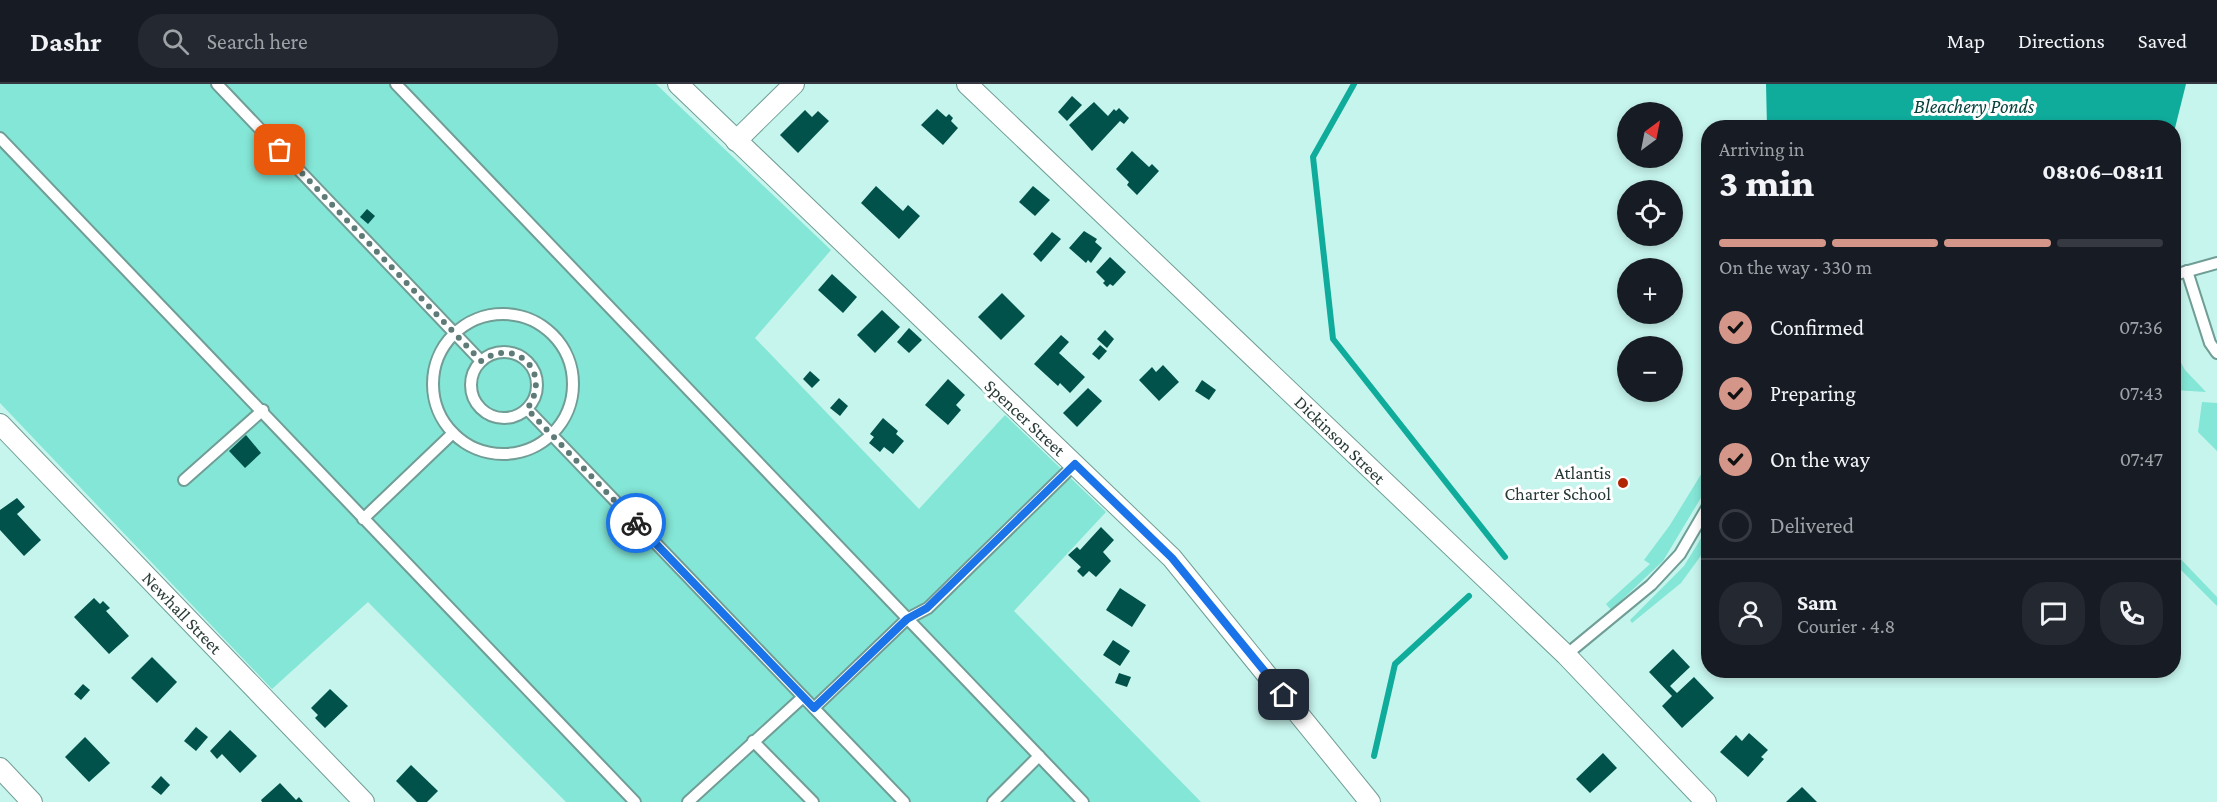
<!DOCTYPE html>
<meta charset="utf-8">
<style>
:root{--surface:#171b24;--page:#242831;--text:#f1f3f6;--muted:#9ea1a6;--line:#363941;--accent:#d49689}
body{margin:0;font-family:"Crimson Pro",serif;background:var(--page);color:var(--text);height:100vh;display:flex;flex-direction:column;font-size:22px;white-space:nowrap}
*{box-sizing:border-box;margin:0}
p{font-size:20px;color:var(--muted)}
.icon{flex:none;width:33px;height:33px;fill:none;stroke:currentColor;stroke-width:2;stroke-linecap:round;stroke-linejoin:round}
.map{position:relative;flex:1;overflow:hidden}
.panel{position:absolute;left:1701px;top:36px;width:480px;height:558px;display:flex;flex-direction:column;background:var(--surface);border-radius:24px;box-shadow:0 3px 9px #0003}
.panel>*{flex:none}
.needle{width:39px;rotate:32deg}
.tools{position:absolute;left:1617px;top:18px;display:grid;gap:12px}
.tools a{display:grid;place-items:center;width:66px;height:66px;border-radius:50%;background:var(--surface);box-shadow:0 3px 9px #0003;font-size:30px}
.pin{position:absolute;display:grid;place-items:center;width:51px;height:51px;color:#fff;margin:-26px;border-radius:12px;box-shadow:0 3px 9px #0006}
.courier{position:absolute;display:grid;place-items:center;width:60px;height:60px;margin:-30px;border:4px solid #1a73e8;border-radius:50%;background:#fff;color:#222;box-shadow:0 2px 8px #0007}
.summary em{font-style:normal;font-weight:800}
.summary div{display:flex;flex-direction:column-reverse}
.summary{display:flex;align-items:center;justify-content:space-between;height:102px;padding:0 18px}
h1{font-size:39px;font-weight:800;line-height:45px}
.bar{display:grid;grid-template-columns:repeat(4,1fr);gap:9px 6px;align-content:center;height:72px;padding:0 18px}
.bar i{height:8px;border-radius:4px;background:var(--line)}
.bar .selected{background:var(--accent)}
.bar p{grid-column:span 4}
.line{display:flex;align-items:center;gap:15px;padding:0 18px;border-top:2px solid var(--line)}
.line div{flex:1}
.round{display:grid;place-items:center;flex:none;width:63px;height:63px;border-radius:24px;background:var(--page)}
ol{padding:0 18px;list-style:none}
li{display:flex;align-items:center;gap:18px;height:66px}
li p{margin-inline-start:auto}
li .icon{padding:6px;border-radius:50%;background:var(--accent);color:#111;stroke-width:4}
li:last-child{color:var(--muted)}
li i{width:33px;height:33px;border:3px solid var(--line);border-radius:50%}
header{display:flex;align-items:center;gap:36px;box-sizing:border-box;height:84px;padding:0 30px;background:var(--surface);border-bottom:2px solid var(--line)}
header strong{font-size:28px}
nav{display:flex;gap:33px;margin-inline-start:auto;font-size:21px}
.search{width:420px;height:54px;background:var(--page);display:flex;align-items:center;gap:15px;box-sizing:border-box;padding:0 21px;border-radius:24px;color:var(--muted);font-size:22px}
.map>svg:first-child{display:block}
.green{fill:#84e6d6}
.water{fill:#0fac9c}
.lines{fill:none;stroke-linecap:round;stroke-linejoin:round}
.stream{stroke:#0fac9c;stroke-width:6}
.building{fill:#00524a}
.lane-casing{stroke:#709d95;stroke-width:14}
.street-casing{stroke:#709d95;stroke-width:22}
.lane{stroke:#fff;stroke-width:10}
.street{stroke:#fff;stroke-width:20}
.done{stroke:#5f7b77;stroke-width:6;stroke-dasharray:0 10.8}
.route{stroke:#1a73e8;stroke-width:8}
.poi-dot{fill:#b12404;stroke:#fff;stroke-width:2}
.labels{text-anchor:middle;stroke-width:6;stroke-linejoin:round;paint-order:stroke}
.street-label{font-size:18px;fill:#273a37;stroke:#fff}
.poi-label{font-size:18px;fill:#273a37;stroke:#fff;text-anchor:end}
.water-label{font-size:20px;font-style:italic;fill:#04423b;stroke:#fff}
</style>
<header>
<strong>Dashr</strong>
<div class="search"><svg class="icon" aria-label="search" viewBox="0 0 24 24"><circle cx="10" cy="10" r="6"/><path d="M15 15l6 6"/></svg>Search here</div>
<nav><a>Map</a><a>Directions</a><a>Saved</a></nav>
</header>
<div class="map">
<svg width="2217" height="718" viewBox="0 0 2217 718">
<rect width="100%" height="100%" fill="#c6f5ed"/>
<g class="green">
<polygon points="0,0 656,0 831,166 755,254 919,425 1005,331 1106,428 1014,527 1201,718 566,718 368,518 272,605 0,319"/>
<polygon points="2174,266 2185,286 2206,308 2174,306"/>
<polygon points="2202,318 2217,319 2217,367 2198,348"/>
<polygon points="1708,379 1708,402 1663,477 1611,526 1606,520 1650,480 1644,476 1670,441"/>
<polygon points="1708,443 1708,462 1681,499 1632,539 1630,536 1684,482"/>
<polygon points="2174,468 2217,513 2217,522 2174,479"/>
</g>
<polygon class="water" points="1766,0 2186,0 2174,48 2174,44 1767,43"/>
<g class="lines">
<g class="stream">
<polyline points="1354,0 1313,73 1333,255 1505,473"/>
<polyline points="1374,672 1395,580 1469,512"/>
</g>
</g>
<g class="building">
<polygon points="1072,12 1082,21 1067,37 1058,28"/>
<polygon points="1094,18 1108,32 1114,25 1116,27 1119,24 1129,34 1124,40 1120,37 1092,67 1069,41"/>
<polygon points="937,25 946,33 949,30 953,34 951,37 958,44 943,61 921,41"/>
<polygon points="805,26 812,33 818,27 829,37 798,69 780,51"/>
<polygon points="1132,67 1149,83 1152,80 1159,87 1137,111 1127,101 1129,98 1116,85"/>
<polygon points="876,102 903,127 908,121 920,132 899,155 861,119"/>
<polygon points="1033,102 1050,116 1035,132 1019,118"/>
<polygon points="367,125 375,132 368,140 360,133"/>
<polygon points="1084,147 1097,155 1095,158 1102,164 1091,179 1088,176 1086,179 1069,164"/>
<polygon points="1052,148 1061,155 1041,178 1033,170"/>
<polygon points="1110,173 1126,188 1113,202 1110,200 1107,203 1103,199 1105,197 1096,188"/>
<polygon points="832,190 857,213 843,229 818,206"/>
<polygon points="1002,209 1025,232 1001,256 978,233"/>
<polygon points="882,226 900,243 875,269 857,251"/>
<polygon points="909,244 922,256 909,269 897,258"/>
<polygon points="1105,246 1114,255 1107,264 1097,255"/>
<polygon points="1061,251 1069,258 1059,269 1085,293 1070,309 1060,299 1058,302 1034,280"/>
<polygon points="1100,261 1107,267 1099,276 1092,270"/>
<polygon points="1163,281 1179,298 1159,317 1139,296 1152,283 1156,288"/>
<polygon points="810,287 820,296 812,304 803,295"/>
<polygon points="948,295 965,311 956,321 961,326 948,341 925,321"/>
<polygon points="1202,296 1216,306 1209,316 1195,307"/>
<polygon points="1088,304 1102,317 1077,343 1063,329"/>
<polygon points="839,314 848,322 840,332 830,324"/>
<polygon points="883,334 898,347 896,350 904,357 893,370 884,363 880,368 869,359 874,353 870,350"/>
<polygon points="246,351 261,369 245,384 229,367"/>
<polygon points="17,414 25,423 17,430 41,456 24,472 0,446 0,426"/>
<polygon points="1101,443 1114,456 1103,468 1111,477 1096,493 1089,487 1083,493 1077,487 1081,483 1068,471 1077,463 1080,466"/>
<polygon points="1120,504 1146,521 1132,543 1106,526"/>
<polygon points="94,514 100,520 103,517 110,524 106,527 129,552 109,570 74,533"/>
<polygon points="1113,556 1130,567 1120,582 1103,571"/>
<polygon points="1673,565 1690,583 1670,602 1677,609 1694,593 1714,614 1682,644 1662,622 1672,612 1649,588"/>
<polygon points="152,573 177,598 157,619 131,594"/>
<polygon points="1119,589 1131,593 1127,603 1115,599"/>
<polygon points="83,600 90,606 81,616 74,610"/>
<polygon points="330,605 348,622 325,644 315,634 318,631 311,624"/>
<polygon points="196,643 208,653 196,667 184,657"/>
<polygon points="230,646 257,672 240,689 222,670 217,675 210,667"/>
<polygon points="1749,649 1768,666 1761,673 1764,675 1748,693 1720,668 1736,651 1742,657"/>
<polygon points="85,653 110,679 89,698 65,673"/>
<polygon points="1603,669 1617,684 1590,709 1576,695"/>
<polygon points="411,681 438,707 427,718 417,718 396,697"/>
<polygon points="161,692 170,701 161,711 151,703"/>
<polygon points="280,699 296,716 299,713 303,718 262,718 261,716"/>
<polygon points="1802,703 1817,718 1786,718"/>
</g>
<g class="lines">
<g class="lane-casing">
<g id="lane">
<polyline points="217,0 481,277"/>
<polyline points="396,0 1083,718"/>
<polyline points="0,54 635,718"/>
<polyline points="2187,187 2210,259 2217,269"/>
<polyline points="2174,191 2217,179"/>
<circle cx="503" cy="300" r="70"/>
<circle cx="504" cy="301" r="33"/>
<polyline points="527,325 904,718"/>
<polyline points="184,396 263,326"/>
<polyline points="363,435 453,349"/>
<polyline points="1566,571 1651,501 1680,470 1708,422"/>
<polyline points="814,624 907,535 928,524 1075,380"/>
<polyline points="753,657 813,718"/>
<polyline points="688,718 803,613"/>
<polyline points="993,718 1039,672"/>
</g>
</g>
<g class="street-casing">
<g id="street">
<polyline points="678,0 1172,474 1370,718"/>
<polyline points="967,0 1566,571 1706,718"/>
<polyline points="736,57 794,0"/>
<polyline points="0,340 364,718"/>
<polyline points="0,684 32,718"/>
</g>
</g>
<use href="#lane" class="lane"/>
<use href="#street" class="street"/>
</g>
<g class="lines">
<path class="done" d="M280 66 481 277C517 252 553 289 527 325L636 439"/>
<polyline class="route" points="636,439 814,624 907,535 927,524 1075,380 1172,474 1284,611"/>
</g>
<circle class="poi-dot" cx="1623" cy="399" r="6"/>
<g class="labels">
<g class="street-label">
<text transform="translate(1025 334) rotate(43)" y="6">Spencer Street</text>
<text transform="translate(1340 356) rotate(44)" y="6">Dickinson Street</text>
<text transform="translate(182 529) rotate(46)" y="6">Newhall Street</text>
</g>
<g class="poi-label">
<text x="1611" y="395">Atlantis<tspan x="1611" dy="21">Charter School</tspan></text>
</g>
<g class="water-label">
<text x="1974" y="29">Bleachery Ponds</text>
</g>
</g>
</svg>
<div class="tools">
<a><svg class="needle" viewBox="-14 -14 28 28"><path d="M0-13l5 13h-10z" fill="#e53935"/><path d="M0 13l5-13h-10z" fill="#9ea1a6"/></svg></a>
<a><svg class="icon" aria-label="locate" viewBox="0 0 24 24"><circle cx="12" cy="12" r="6"/><path d="M12 2v4M12 18v4M2 12h4M18 12h4"/></svg></a>
<a>+</a>
<a>−</a>
</div>
<div class="pin" style="left:280px;top:66px;background:#ea580c"><svg class="icon" aria-label="bag" viewBox="0 0 24 24"><path d="M5 8h14l-1 12H6zM9 8a3 3 0 0 1 6 0"/></svg></div>
<div class="pin" style="left:1284px;top:611px;background:#1f2937"><svg class="icon" aria-label="home" viewBox="0 0 24 24"><path d="M3 11l9-7 9 7M6 9v11h12V9"/></svg></div>
<div class="courier" style="left:636px;top:439px"><svg class="icon" aria-label="bike" viewBox="0 0 24 24"><circle cx="6" cy="16" r="4"/><circle cx="18" cy="16" r="4"/><path d="M6 16l4-8h5l3 8M10 8l3 8H6M13 5h3"/></svg></div>
<section class="panel">
<div class="summary"><div><h1>3 min</h1><p>Arriving in</p></div><em>08:06–08:11</em></div>
<div class="bar"><i class="selected"></i><i class="selected"></i><i class="selected"></i><i></i><p>On the way · 330 m</p></div>
<ol>
<li><svg class="icon" aria-label="check" viewBox="0 0 24 24"><path d="M5 12l5 5 9-10"/></svg>Confirmed<p>07:36</p></li>
<li><svg class="icon" aria-label="check" viewBox="0 0 24 24"><path d="M5 12l5 5 9-10"/></svg>Preparing<p>07:43</p></li>
<li><svg class="icon" aria-label="check" viewBox="0 0 24 24"><path d="M5 12l5 5 9-10"/></svg>On the way<p>07:47</p></li>
<li><i></i>Delivered</li>
</ol>
<div class="line" style="height:108px"><a class="round"><svg class="icon" aria-label="person" viewBox="0 0 24 24"><circle cx="12" cy="8" r="4"/><path d="M4 21q1-7 8-7t8 7"/></svg></a><div><b>Sam</b><p>Courier · 4.8</p></div><a class="round"><svg class="icon" aria-label="chat" viewBox="0 0 24 24"><path d="M4 5h16v11H9l-5 4z"/></svg></a><a class="round"><svg class="icon" aria-label="phone" viewBox="0 0 24 24"><path d="M5 4h4l2 5-3 2q2 4 5 5l2-3 5 2v4C11 20 4 13 5 4z"/></svg></a></div>
</section>
</div>
